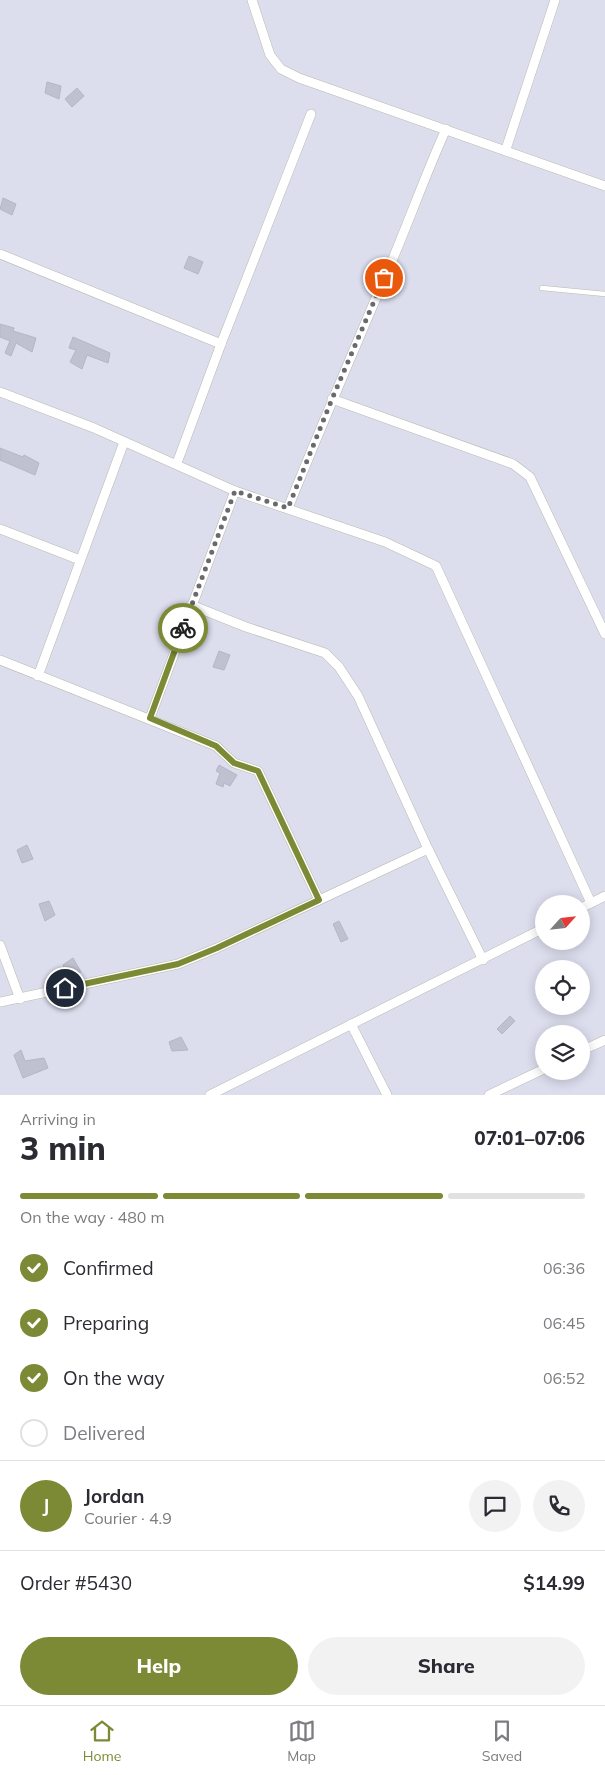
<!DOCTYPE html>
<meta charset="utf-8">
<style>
:root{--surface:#fff;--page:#f2f2f3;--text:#2b2b33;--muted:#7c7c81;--line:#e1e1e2;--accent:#7c8a35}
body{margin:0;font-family:Mulish,sans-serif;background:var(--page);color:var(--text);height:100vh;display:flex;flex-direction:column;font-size:19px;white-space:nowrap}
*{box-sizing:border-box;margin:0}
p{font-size:16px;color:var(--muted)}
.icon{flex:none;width:28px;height:28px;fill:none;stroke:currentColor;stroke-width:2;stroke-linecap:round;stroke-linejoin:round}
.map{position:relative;height:1095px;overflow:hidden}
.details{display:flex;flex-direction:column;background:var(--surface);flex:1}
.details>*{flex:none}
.needle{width:32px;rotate:63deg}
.controls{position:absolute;left:535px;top:895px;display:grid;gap:10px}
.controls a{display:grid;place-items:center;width:55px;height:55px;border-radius:50%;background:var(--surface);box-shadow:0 2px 12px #0003;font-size:25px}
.pin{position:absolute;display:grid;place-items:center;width:42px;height:42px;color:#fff;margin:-21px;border:2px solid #fff;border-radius:50%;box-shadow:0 1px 5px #0007}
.courier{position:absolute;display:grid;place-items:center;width:50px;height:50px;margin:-25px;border:4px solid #7c8a35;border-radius:50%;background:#fff;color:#222;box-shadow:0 1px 6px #0007}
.head em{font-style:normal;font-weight:800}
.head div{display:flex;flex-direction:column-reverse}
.head{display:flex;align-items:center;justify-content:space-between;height:85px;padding:0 20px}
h1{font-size:32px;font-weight:800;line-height:38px}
.bar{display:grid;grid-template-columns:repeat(4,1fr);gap:8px 5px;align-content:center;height:60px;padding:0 20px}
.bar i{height:6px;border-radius:4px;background:var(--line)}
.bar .on{background:var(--accent)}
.bar p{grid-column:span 4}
.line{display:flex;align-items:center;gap:12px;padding:0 20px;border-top:1px solid var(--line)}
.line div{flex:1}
.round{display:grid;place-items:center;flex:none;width:52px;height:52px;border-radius:26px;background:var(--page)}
ol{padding:0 20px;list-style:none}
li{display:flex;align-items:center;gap:15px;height:55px}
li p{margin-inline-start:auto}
li .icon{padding:5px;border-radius:50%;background:var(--accent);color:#fff;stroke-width:4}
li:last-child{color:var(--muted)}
li i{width:28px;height:28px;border:2px solid var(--line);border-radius:50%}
.button{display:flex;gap:10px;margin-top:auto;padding:10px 20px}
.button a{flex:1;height:58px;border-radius:30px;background:var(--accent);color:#fff;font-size:20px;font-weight:800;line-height:58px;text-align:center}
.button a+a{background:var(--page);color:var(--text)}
.tabs{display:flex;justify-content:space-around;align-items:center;height:70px;border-top:1px solid var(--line);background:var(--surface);font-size:14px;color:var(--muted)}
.tabs a{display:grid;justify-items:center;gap:2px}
.tabs .on{color:var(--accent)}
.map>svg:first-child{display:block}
.building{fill:#c0c1d0;stroke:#b5b5c9}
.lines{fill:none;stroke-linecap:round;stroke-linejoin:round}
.service-casing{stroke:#b9bbac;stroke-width:5.5}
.minor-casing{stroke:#b9bbac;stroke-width:10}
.service{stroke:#fff;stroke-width:4.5}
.minor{stroke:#fff;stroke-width:9}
.done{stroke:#69696f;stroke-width:5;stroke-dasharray:0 9}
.route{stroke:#7c8a35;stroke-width:6}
</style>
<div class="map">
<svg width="605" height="1095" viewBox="0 0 605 1095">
<rect width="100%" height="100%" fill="#dcdded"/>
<g class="building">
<polygon points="47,82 61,86 59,99 45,93"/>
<polygon points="77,88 84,96 72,107 65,99"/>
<polygon points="3,198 16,204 12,215 0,209"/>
<polygon points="189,256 203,262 198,274 184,268"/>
<polygon points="0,324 14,328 13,331 36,338 32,352 16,343 11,356 5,353 10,341 0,337"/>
<polygon points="73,337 110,353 108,363 87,355 82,369 70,362 76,350 69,348"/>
<polygon points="0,448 23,457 24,455 39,463 35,475 0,460"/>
<polygon points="219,651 230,655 224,670 213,667"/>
<polygon points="219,765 237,775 230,786 224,783 223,787 216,784 220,773 216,771"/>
<polygon points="27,845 33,859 22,863 17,850"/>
<polygon points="49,901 55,915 45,921 39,904"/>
<polygon points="339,921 348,939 341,942 333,924"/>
<polygon points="73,958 81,972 69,980 63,965"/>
<polygon points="510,1016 515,1021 502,1034 497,1029"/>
<polygon points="181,1037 188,1050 172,1051 169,1042"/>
<polygon points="21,1050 25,1061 44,1058 48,1068 23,1078 14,1055"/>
</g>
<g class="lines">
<g class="service-casing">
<polyline id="service" points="542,288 605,294"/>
</g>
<g class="minor-casing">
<g id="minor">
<polyline points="252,0 270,55 281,69 299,78 605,186"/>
<polyline points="506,149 555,0"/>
<polyline points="0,254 221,344"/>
<polyline points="0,392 94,428 235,491 385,542 436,566 591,903"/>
<polyline points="332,399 513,464 530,477 605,634"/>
<polyline points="177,463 221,344 311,114"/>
<path d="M288 508C322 424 358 340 394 256 412 213 427 171 446 129"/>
<polyline points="0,529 80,560"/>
<polyline points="191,605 246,627 325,653 339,667 358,696 428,849 483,960"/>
<polyline points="0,660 216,746 234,763 258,771 319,900"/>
<polyline points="38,676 124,442"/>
<polyline points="150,718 235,491"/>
<polyline points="581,908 605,896"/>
<polyline points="0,945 20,999"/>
<polyline points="0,1002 178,964 217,948 428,849"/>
<polyline points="351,1024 387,1095"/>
<polyline points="581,1051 605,1040"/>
<polyline points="210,1095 544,928"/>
<polyline points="489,1095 544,1069"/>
</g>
</g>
<use href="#service" class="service"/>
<use href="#minor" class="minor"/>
</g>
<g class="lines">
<polyline class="done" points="183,628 235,491 288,508 332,399 384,278"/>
<polyline class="route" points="65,988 178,964 217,948 319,900 258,771 234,763 216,746 150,718 183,628"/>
</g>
</svg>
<div class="controls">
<a><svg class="needle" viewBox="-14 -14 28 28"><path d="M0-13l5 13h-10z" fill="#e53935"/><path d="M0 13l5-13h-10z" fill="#7c7c81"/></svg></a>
<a><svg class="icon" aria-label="locate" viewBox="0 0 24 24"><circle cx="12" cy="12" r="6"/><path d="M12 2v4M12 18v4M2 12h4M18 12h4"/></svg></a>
<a><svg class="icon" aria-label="layers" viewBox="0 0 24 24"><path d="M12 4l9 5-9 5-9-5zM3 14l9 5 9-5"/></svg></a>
</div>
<div class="pin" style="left:384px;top:278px;background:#ea580c"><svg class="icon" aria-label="bag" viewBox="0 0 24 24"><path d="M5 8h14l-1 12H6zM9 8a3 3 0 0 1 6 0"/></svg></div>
<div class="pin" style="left:65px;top:988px;background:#1f2937"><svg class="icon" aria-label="home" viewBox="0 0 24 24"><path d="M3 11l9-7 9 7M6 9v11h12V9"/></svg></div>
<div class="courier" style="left:183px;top:628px"><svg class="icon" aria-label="bike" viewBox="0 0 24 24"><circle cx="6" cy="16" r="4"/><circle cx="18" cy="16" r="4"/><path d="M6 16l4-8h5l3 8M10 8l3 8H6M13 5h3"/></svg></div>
</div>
<section class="details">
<div class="head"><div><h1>3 min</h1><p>Arriving in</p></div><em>07:01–07:06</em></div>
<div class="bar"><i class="on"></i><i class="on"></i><i class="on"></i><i></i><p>On the way · 480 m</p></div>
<ol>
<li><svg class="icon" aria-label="check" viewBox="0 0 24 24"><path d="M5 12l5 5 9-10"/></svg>Confirmed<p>06:36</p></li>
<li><svg class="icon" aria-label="check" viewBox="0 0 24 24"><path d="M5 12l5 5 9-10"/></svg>Preparing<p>06:45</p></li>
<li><svg class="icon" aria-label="check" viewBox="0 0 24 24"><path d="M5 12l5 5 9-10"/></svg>On the way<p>06:52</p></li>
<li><i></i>Delivered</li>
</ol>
<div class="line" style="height:90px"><b class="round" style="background:var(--accent);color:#fff">J</b><div><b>Jordan</b><p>Courier · 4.9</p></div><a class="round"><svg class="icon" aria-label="chat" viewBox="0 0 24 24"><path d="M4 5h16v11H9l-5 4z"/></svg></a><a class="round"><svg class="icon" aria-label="phone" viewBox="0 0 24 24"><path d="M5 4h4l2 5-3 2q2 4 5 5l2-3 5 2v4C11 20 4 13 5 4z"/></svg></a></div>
<div class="line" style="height:65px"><div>Order #5430</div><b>$14.99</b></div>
<div class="button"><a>Help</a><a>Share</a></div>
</section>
<nav class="tabs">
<a class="on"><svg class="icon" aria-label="home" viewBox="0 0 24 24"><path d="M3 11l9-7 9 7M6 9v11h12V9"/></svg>Home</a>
<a><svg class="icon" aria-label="map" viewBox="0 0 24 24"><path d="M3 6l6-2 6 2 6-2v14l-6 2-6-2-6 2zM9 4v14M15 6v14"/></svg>Map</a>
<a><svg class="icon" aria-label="saved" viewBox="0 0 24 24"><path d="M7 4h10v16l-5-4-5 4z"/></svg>Saved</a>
</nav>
